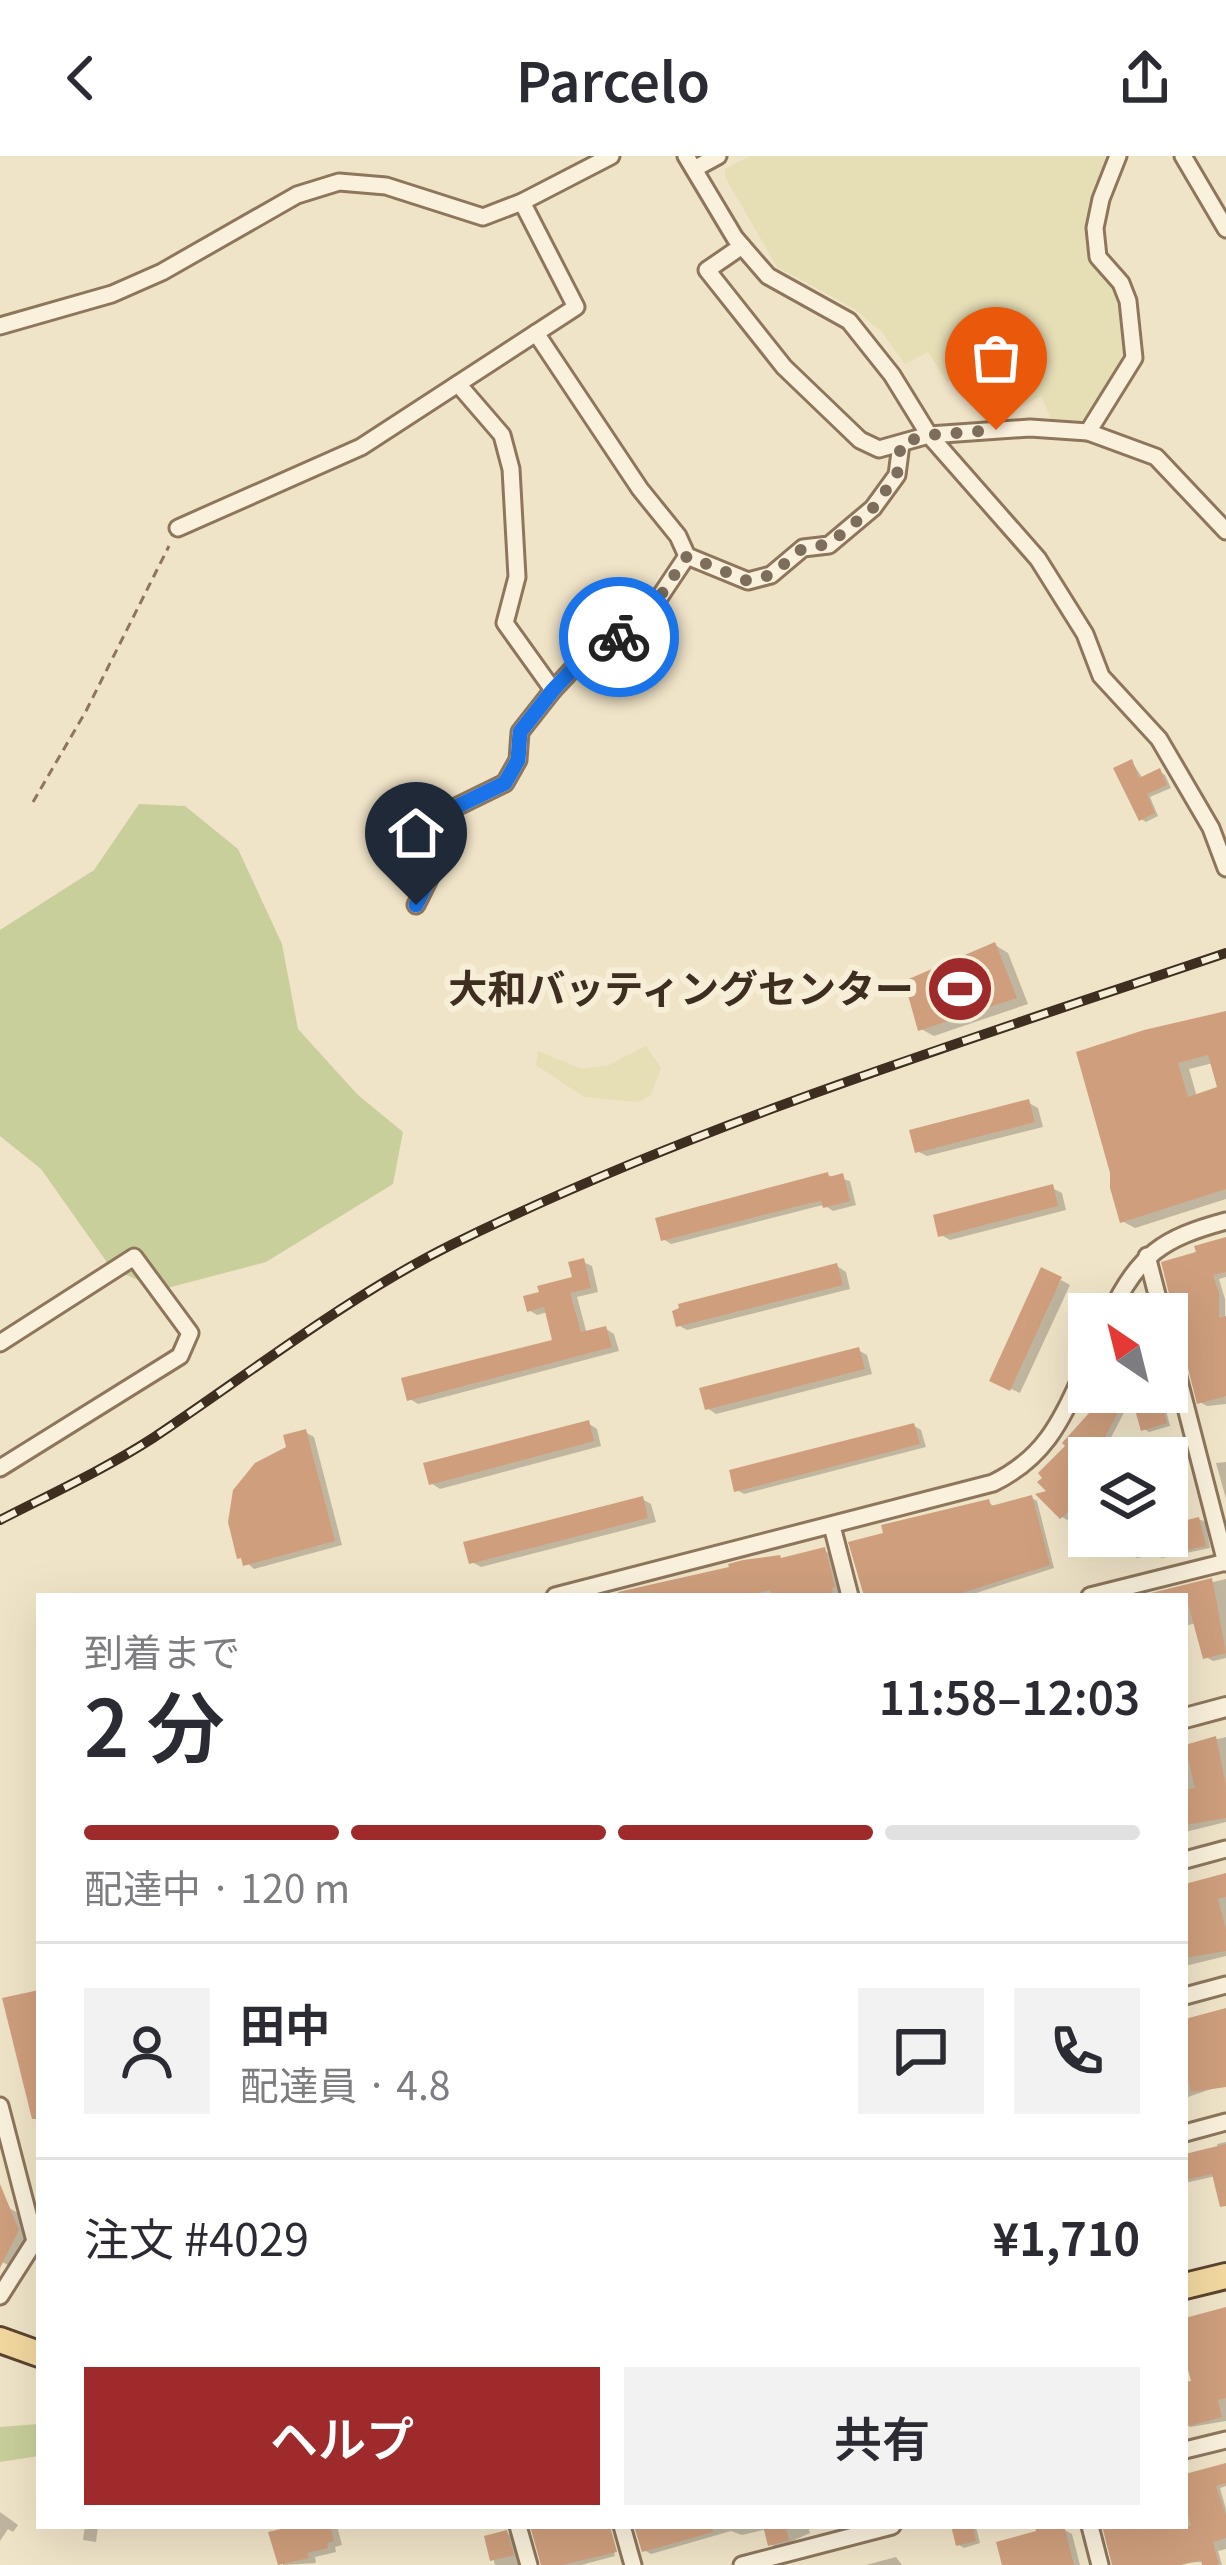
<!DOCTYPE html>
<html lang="ja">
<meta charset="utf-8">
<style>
:root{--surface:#fff;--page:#f2f2f3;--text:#2b2b33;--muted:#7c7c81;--line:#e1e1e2;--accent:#9e2a2b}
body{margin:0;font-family:Georgia,"Noto Sans JP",serif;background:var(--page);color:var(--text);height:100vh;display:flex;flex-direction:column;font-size:45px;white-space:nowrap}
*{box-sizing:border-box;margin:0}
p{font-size:39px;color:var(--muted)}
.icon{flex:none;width:66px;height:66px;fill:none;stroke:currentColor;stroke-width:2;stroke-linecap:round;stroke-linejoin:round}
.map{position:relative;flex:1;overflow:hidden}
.drawer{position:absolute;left:36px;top:1437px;width:1152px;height:936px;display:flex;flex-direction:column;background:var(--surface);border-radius:0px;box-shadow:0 12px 48px #0002}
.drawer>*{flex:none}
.needle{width:78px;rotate:325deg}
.buttons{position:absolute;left:1068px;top:1137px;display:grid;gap:24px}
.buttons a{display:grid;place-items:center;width:120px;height:120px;border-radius:0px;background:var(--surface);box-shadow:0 12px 48px #0002;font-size:60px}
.pin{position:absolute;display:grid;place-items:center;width:102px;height:102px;color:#fff;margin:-123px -51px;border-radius:50% 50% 50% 0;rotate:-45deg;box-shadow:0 0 12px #0007}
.pin .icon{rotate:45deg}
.courier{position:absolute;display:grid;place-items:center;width:120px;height:120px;margin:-60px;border:9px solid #1a73e8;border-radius:50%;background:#fff;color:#222;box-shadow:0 3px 15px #0007}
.headline em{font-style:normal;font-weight:600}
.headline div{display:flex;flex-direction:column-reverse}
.headline{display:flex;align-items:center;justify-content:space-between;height:204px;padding:0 48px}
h1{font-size:78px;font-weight:600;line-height:90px}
.bar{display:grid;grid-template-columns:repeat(4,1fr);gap:18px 12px;align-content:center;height:144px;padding:0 48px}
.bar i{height:15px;border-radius:9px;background:var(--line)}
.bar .on{background:var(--accent)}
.bar p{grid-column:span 4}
.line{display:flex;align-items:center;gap:30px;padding:0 48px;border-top:3px solid var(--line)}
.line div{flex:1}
.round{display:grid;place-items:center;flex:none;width:126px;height:126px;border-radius:0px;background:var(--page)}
.cta{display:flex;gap:24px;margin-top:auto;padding:24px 48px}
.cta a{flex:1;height:138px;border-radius:0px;background:var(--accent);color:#fff;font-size:48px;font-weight:600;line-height:138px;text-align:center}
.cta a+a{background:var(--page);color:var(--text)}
header{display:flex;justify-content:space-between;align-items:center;height:156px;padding:0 48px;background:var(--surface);font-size:54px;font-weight:600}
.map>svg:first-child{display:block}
.farmland{fill:#e6deb5}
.green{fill:#c9cf9b}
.shadow{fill:#0003;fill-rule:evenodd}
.building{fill:#cf9f7d;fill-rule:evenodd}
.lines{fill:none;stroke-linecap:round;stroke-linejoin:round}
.minor-casing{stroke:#8d765c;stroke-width:21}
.tertiary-casing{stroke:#8d765c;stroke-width:24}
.primary-casing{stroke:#5b4430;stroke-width:30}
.path{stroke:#8d765c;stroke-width:3;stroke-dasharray:9 6;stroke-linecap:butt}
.minor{stroke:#faf1dc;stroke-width:15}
.tertiary{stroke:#faf1dc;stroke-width:18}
.primary{stroke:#f3d9a0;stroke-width:24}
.rail-casing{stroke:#3d2e20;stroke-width:10}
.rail{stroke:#f7eed8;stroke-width:6;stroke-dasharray:18;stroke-linecap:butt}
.done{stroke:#7c6e5b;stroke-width:12;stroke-dasharray:0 21.6}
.route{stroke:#1a73e8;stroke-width:15}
.labels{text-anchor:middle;stroke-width:12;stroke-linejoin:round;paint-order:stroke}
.poi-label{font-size:39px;font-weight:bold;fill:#3d2e20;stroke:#f7eed8;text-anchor:end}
</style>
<header><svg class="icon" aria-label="back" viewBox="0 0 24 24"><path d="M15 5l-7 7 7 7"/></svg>Parcelo<svg class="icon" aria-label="share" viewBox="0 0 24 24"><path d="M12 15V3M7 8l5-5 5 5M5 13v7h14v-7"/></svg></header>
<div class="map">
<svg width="1226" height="2409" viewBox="0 0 1226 2409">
<rect width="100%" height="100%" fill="#f0e4c8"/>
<g class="farmland">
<polygon points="751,0 1116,0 1096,49 1089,91 1091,105 1122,143 1129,193 1126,208 1087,269 1054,269 1041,240 1018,252 990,202 947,226 928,196 905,208 881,175 853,152 777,111 725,21 725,13"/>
<polygon points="646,890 661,912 651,939 637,946 584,941 536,909 538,895 582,913 609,909"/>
</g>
<g class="green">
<polygon points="139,648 185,650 238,693 282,788 298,873 358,939 403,976 393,1028 266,1106 160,1134 111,1112 41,1013 0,980 0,774 94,714"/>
<polygon points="39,2268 39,2300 0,2306 0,2271"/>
</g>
<g class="shadow">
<polygon points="1132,606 1143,623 1160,616 1165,619 1171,632 1150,641 1158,660 1146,666 1141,663"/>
<polygon points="995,789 1008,797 1028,848 934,880 921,873"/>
<path d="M1226 858V1043L1135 1072 1122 1065 1113 1016 1080 898ZM1213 907 1221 933 1197 941 1189 913Z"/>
<polygon points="1029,947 1038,952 1043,971 927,1000 917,995"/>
<polygon points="827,1019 850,1025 856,1049 833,1055 824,1049 815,1051 671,1088 663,1083"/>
<polygon points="1052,1032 1062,1037 1066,1054 950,1084 941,1079"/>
<polygon points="1226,1084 1226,1121 1219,1123 1225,1143 1226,1248 1207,1250 1200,1246 1165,1108"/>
<polygon points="583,1106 592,1110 598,1136 577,1141 587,1178 606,1173 614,1178 619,1195 418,1248 410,1243 556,1186 548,1156 537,1159 529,1154 576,1124"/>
<polygon points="837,1110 846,1116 850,1133 687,1174 678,1169"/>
<polygon points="1061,1124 1070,1129 1020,1237 1002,1229"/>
<polygon points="858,1194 867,1199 872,1218 716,1258 707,1252"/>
<polygon points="1167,1213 1175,1244 1164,1247 1170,1270 1149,1276 1144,1273 1142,1236 1167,1236"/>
<polygon points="1093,1236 1112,1236 1130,1245 1104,1295 1112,1302 1089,1302 1089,1351 1084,1349 1067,1364 1062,1361 1051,1337 1094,1257"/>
<polygon points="588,1267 597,1273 601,1290 440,1333 431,1327"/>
<polygon points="914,1270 921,1274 926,1291 744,1338 737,1334"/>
<polygon points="305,1276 314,1281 342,1389 254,1413 244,1404 290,1293"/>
<polygon points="1226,1306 1226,1343 1216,1307"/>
<polygon points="1032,1342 1037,1345 1054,1412 967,1440 864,1440 989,1347 994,1350"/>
<polygon points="642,1343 651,1348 656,1366 481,1411 472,1406"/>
<polygon points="1201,1364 1206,1366 1210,1392 1162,1402 1155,1398 1137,1402 1132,1400 1129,1388 1112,1392 1105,1380 1167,1380 1167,1372"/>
<polygon points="825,1395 830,1398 841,1440 622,1440"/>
<polygon points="1226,1423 1226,1502 1213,1505 1206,1501 1196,1467 1185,1470 1185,1440 1166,1440 1165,1437"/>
<polygon points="1226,1581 1226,1666 1185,1676 1185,1591"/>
<polygon points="1226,1719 1226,1800 1185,1810 1185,1729"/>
<polygon points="1226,1855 1226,1928 1185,1942 1185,1864"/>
<polygon points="1226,1986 1226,2025 1216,2020 1185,2027 1185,2001 1218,1993 1217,1988"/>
<polygon points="0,2047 18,2057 27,2081 12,2111 0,2105"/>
<polygon points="1226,2154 1226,2265 1190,2271 1185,2268 1185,2227 1194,2225 1185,2197 1185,2169"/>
<polygon points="1226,2309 1226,2330 1220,2332 1226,2353 1226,2393 1218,2395 1222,2409 1204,2406 1115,2409 1104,2370 1185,2370 1185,2319"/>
<polygon points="0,2356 18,2369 13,2376 8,2373 0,2385"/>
<polygon points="85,2370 98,2370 96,2386 83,2384"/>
<polygon points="283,2370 337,2370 342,2389 335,2391 336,2396 315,2401 316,2407 283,2409"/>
<polygon points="531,2370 606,2370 615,2400 581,2409 543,2409"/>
<polygon points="642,2370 808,2370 810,2377 777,2392 770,2388 767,2373 742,2379 731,2375 651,2398 644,2394"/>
<polygon points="963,2370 976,2371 980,2387 964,2392 958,2388"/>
<polygon points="1063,2373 1072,2378 1080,2409 1005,2409"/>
<polygon points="506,2377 512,2380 520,2409 495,2409 488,2382"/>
<polygon points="896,2401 902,2409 866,2409"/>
</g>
<g class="building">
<polygon points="1132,603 1139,622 1160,612 1167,629 1147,638 1155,657 1139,665 1113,612"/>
<polygon points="995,786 1017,842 918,875 904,825"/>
<path d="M1226 855V1033L1120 1067 1110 1032V1017L1076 896 1144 874ZM1208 899 1217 931 1188 941 1178 907Z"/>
<polygon points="1029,943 1035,966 915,997 909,974"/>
<polygon points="828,1016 829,1021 843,1017 850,1045 823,1052 821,1045 806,1048 661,1085 655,1062"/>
<polygon points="1053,1028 1058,1050 938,1081 933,1059"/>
<polygon points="1226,1081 1226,1116 1213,1119 1219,1137 1219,1162 1226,1160 1226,1240 1197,1248 1161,1106 1196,1096 1194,1090"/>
<polygon points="584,1102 591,1132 570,1137 581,1176 606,1170 612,1191 407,1245 401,1222 552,1184 544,1151 527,1156 523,1140 539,1136 537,1130 572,1121 568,1106"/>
<polygon points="837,1107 843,1129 676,1171 672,1155 679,1152 678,1148"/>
<polygon points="1041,1111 1062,1121 1010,1235 989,1225"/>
<polygon points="859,1191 865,1213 705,1254 699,1232"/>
<polygon points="1087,1236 1129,1236 1100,1290 1113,1302 1089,1302 1089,1359 1078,1347 1060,1363 1035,1338 1046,1335 1037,1326 1042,1322 1038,1317 1065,1290 1062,1287 1089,1257 1079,1252"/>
<polygon points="1130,1236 1158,1236 1167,1267 1141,1275"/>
<polygon points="589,1264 594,1285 429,1329 423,1307"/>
<polygon points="914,1267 920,1288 734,1336 729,1314"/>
<polygon points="306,1273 335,1385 243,1410 241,1402 237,1403 228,1366 233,1334 255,1307 286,1291 283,1279"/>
<polygon points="1032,1339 1050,1409 952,1440 864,1440 848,1386 883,1377 881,1369 989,1343 991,1350"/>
<polygon points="643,1340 648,1362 469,1408 463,1386"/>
<polygon points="1199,1361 1206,1390 1154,1401 1153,1395 1129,1401 1124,1380 1167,1380 1167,1369"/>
<polygon points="825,1391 835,1431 832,1432 834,1440 771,1440 770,1434 747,1440 619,1440 618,1436 729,1411 728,1408 743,1404 780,1399 781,1402"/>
<polygon points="1212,1422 1226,1497 1203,1503 1186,1440 1151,1437"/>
<polygon points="1216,1580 1226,1630 1226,1662 1185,1669 1185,1634 1195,1632 1185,1589"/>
<polygon points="1226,1717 1226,1741 1218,1743 1226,1774 1226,1795 1185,1802 1185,1728"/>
<polygon points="39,1834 39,1963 32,1963 2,1842"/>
<polygon points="1226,1852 1226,1931 1191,1936 1185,1912 1185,1863"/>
<polygon points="1226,1988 1226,2050 1220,2051 1212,2018 1185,2024 1185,1998"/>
<polygon points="0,2028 19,2074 0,2112"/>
<polygon points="1226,2151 1226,2242 1218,2244 1222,2261 1189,2270 1185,2267 1185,2226 1191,2225 1185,2202 1185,2162"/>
<polygon points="1226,2307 1226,2327 1216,2330 1226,2360 1226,2382 1213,2386 1219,2409 1202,2409 1201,2404 1181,2409 1112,2409 1102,2370 1191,2370 1185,2346 1185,2318"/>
<polygon points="280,2370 330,2370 334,2385 327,2387 328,2392 307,2397 309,2402 278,2409 268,2376 281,2373"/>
<polygon points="530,2370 610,2370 617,2396 562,2409 541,2409"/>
<polygon points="634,2370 712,2370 713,2376 642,2396"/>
<polygon points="763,2370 785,2370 789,2384 768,2390"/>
<polygon points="951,2370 973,2370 976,2385 956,2390"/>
<polygon points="1035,2370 1064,2370 1074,2409 1002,2409 996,2386 1036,2375"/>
<polygon points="507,2374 514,2399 490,2405 484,2380"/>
</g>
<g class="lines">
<g class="minor-casing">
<g id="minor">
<polyline points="686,0 735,82 768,120 849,165 892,219 929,279 1038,403 1085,478 1101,520 1159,583 1211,672 1226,712"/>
<polyline points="1183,0 1226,73"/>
<polyline points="694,13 718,0"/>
<polyline points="742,90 707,114 784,211 860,284 879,293 929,279 1030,272 1088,276 1156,301 1226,375"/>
<polyline points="0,170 112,138 162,116 297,39 339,26 386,30 483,61 522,46 611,0"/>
<polyline points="536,177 640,333 678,380 687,400"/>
<polyline points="458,228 502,279 511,313 517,421 505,467 553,534"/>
<polyline points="1088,276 1134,202 1128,145 1121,127 1098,101 1095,72 1101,43 1118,0"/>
<polyline points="178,372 361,291 576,151 522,46"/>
<polyline points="416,749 436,709 445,671 456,651 505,627 518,604 520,576 553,534 596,488 637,475 687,400 748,425 771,419 803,392 829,389 873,352 897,319 901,288"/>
<polyline points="1147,1100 1162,1158"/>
<path d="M1110 1158C1139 1098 1163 1082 1226 1065"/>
<polyline points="1167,1178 1226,1407"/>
<polyline points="0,1187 134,1101 190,1177 180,1200 0,1312"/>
<polyline points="832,1370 850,1440"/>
<path d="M555 1440 993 1327C1050 1299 1063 1259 1089 1204"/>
<polyline points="1090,1440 1226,1406"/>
<polyline points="1185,1704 1226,1693"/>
<polyline points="1185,1840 1226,1829"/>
<polyline points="0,1950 35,2085 0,2140"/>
<polyline points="1185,1977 1226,1966"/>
<polyline points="1185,2294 1226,2284"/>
<polyline points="518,2370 529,2409"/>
<polyline points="622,2370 633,2409"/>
<polyline points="1090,2370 1100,2409"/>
<polyline points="742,2409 892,2370"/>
</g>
</g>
<g class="tertiary-casing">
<polyline id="tertiary" points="1185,1562 1226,1551"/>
</g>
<g class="primary-casing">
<g id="primary">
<polyline points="1185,2130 1226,2120"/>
<polyline points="0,2184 39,2198"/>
</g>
</g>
<polyline class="path" points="33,646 86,555 169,390"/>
<use href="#minor" class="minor"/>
<use href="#tertiary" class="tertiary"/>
<use href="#primary" class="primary"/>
<g class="rail-casing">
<path id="rail" d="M0 1364C51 1338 105 1313 153 1282 249 1218 347 1141 451 1089 698 967 966 885 1226 797"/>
</g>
<use href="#rail" class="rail"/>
</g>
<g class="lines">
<polyline class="done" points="619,481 637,475 687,400 748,425 771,419 803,392 829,388 873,352 897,319 901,287 929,279 996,274"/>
<polyline class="route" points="416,749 436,709 445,671 456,651 505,627 518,604 520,576 553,534 596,488 619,481"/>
</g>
<defs>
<g id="stadium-disc" transform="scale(3.45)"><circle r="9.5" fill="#9e2a2b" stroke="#f7eed8"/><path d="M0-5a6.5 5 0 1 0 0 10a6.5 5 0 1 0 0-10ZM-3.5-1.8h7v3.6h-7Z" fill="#fff"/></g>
</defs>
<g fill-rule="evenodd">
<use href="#stadium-disc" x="960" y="833"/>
</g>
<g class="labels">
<g class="poi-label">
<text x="914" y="847">大和バッティングセンター</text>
</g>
</g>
</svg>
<div class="buttons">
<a><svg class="needle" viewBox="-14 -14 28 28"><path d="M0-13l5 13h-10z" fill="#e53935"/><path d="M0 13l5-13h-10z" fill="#7c7c81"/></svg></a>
<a><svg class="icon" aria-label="layers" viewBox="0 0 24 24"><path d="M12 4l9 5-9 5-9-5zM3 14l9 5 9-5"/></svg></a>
</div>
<div class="pin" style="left:996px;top:274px;background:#ea580c"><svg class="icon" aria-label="bag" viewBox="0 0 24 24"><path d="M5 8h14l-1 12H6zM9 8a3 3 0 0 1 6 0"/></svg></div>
<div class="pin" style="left:416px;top:749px;background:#1f2937"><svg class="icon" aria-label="home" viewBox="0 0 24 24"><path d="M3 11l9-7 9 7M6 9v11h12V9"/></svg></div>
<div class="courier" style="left:619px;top:481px"><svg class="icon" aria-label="bike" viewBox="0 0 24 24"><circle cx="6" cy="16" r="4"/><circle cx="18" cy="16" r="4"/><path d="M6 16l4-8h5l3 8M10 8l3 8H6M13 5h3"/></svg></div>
<section class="drawer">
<div class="headline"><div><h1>2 分</h1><p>到着まで</p></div><em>11:58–12:03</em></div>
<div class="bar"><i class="on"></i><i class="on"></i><i class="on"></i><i></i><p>配達中 · 120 m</p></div>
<div class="line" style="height:216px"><a class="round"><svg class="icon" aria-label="person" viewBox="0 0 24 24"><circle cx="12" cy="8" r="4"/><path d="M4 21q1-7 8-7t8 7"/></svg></a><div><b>田中</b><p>配達員 · 4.8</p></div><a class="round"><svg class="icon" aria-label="chat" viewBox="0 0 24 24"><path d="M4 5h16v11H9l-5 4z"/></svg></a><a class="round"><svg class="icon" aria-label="phone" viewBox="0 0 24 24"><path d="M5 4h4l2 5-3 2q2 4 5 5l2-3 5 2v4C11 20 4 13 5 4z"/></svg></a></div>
<div class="line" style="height:156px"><div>注文 #4029</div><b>¥1,710</b></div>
<div class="cta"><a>ヘルプ</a><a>共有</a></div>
</section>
</div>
